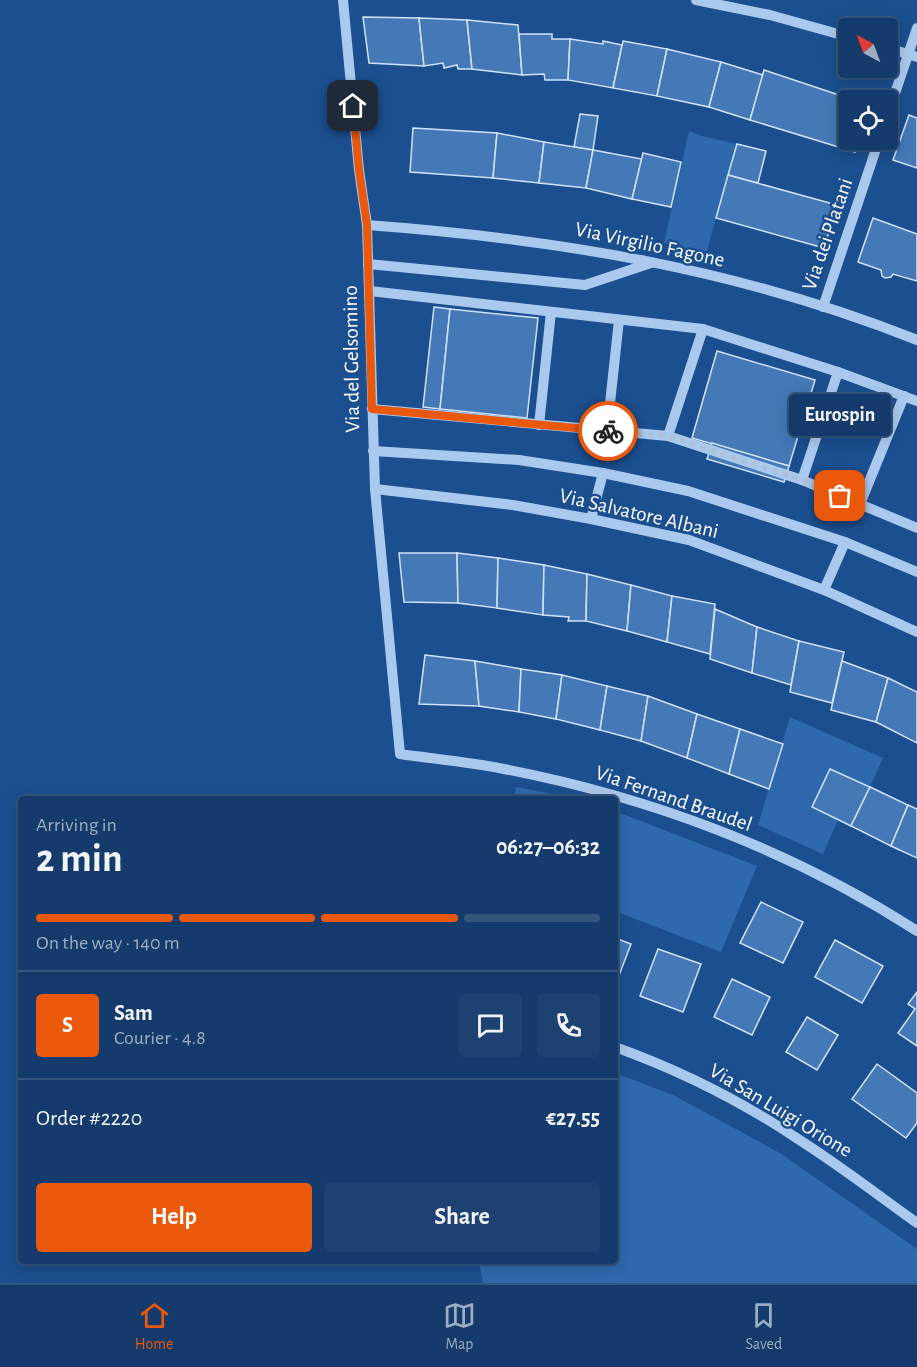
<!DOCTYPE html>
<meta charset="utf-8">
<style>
:root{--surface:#143b6b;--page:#1d4271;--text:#f1f3f6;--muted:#9dadc1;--line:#33557e;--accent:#ea580c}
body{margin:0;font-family:"Alegreya Sans",sans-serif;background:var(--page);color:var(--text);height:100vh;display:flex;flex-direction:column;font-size:22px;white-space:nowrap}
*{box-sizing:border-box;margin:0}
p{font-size:20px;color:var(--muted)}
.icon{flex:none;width:33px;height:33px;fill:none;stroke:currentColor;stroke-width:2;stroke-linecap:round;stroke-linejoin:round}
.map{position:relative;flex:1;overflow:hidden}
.panel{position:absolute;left:18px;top:796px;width:600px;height:468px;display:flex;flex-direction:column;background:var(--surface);border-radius:6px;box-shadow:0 3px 15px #0003,0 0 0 2px var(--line)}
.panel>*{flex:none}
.needle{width:39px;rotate:319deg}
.fabs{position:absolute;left:838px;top:18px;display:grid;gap:12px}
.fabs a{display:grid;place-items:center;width:60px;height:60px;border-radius:6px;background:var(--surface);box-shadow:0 3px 15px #0003,0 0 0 2px var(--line);font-size:30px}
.pin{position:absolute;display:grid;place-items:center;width:51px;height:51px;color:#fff;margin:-26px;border-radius:12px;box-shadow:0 3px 9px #0006}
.courier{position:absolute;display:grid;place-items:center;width:60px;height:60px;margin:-30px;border:4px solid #ea580c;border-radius:50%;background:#fff;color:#222;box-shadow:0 2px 8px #0007}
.bubble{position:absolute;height:42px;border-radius:6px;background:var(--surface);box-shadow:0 3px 15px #0003,0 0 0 2px var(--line);font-size:20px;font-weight:700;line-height:42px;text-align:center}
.headline em{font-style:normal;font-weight:700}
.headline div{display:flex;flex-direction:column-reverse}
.headline{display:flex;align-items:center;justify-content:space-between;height:102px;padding:0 18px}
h1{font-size:39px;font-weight:700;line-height:45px}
.bar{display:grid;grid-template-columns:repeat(4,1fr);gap:9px 6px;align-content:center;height:72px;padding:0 18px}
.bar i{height:8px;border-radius:4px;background:var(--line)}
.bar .on{background:var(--accent)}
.bar p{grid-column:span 4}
.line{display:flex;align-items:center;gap:15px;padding:0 18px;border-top:2px solid var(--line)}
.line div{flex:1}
.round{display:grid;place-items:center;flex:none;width:63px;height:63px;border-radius:6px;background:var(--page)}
.cta{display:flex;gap:12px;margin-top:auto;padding:12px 18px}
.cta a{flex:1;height:69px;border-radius:6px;background:var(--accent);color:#fff;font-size:24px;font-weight:700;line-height:69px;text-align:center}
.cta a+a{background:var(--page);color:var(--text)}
.dock{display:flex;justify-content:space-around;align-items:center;height:84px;border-top:2px solid var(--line);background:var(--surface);font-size:16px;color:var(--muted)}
.dock a{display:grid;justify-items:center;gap:3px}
.dock .on{color:var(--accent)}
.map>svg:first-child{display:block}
.grass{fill:#2e69ad}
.building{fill:#4478b7;stroke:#cfe3fa;stroke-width:1.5}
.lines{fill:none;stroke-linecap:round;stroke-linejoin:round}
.minor{stroke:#a9c9ee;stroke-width:10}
.done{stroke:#afc1d8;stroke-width:6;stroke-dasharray:0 10.8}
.route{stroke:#ea580c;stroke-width:8}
.labels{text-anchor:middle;stroke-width:5;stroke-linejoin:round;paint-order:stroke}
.street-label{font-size:21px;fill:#fff;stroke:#1b4f8f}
</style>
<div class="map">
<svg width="917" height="1283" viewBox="0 0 917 1283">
<rect width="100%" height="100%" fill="#1b4f8f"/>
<g class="grass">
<polygon points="689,131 702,136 737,144 706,254 664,243"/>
<polygon points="790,717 883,758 870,787 830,769 812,807 838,820 823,854 758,825"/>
<polygon points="516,787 578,799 514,799"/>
<polygon points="615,811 757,866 721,952 615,911"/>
<polygon points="615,1073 673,1095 780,1153 917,1249 917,1283 483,1283 479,1262 615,1262"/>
</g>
<g class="building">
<polygon points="363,17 419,18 424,66 369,63"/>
<polygon points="419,18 467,20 472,69 458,69 457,65 444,68 443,63 424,66"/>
<polygon points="467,20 518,25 522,75 472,69"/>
<polygon points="519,34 552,34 552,39 570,39 568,80 545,80 544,74 522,75"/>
<polygon points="570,39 603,44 603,41 622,45 613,88 568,80"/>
<polygon points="623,41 667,49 657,96 613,88"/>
<polygon points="667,49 721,62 709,107 657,96"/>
<polygon points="721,62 763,75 750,120 709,107"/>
<polygon points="764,70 854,100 849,100 849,140 859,140 855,152 750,120"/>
<polygon points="580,114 598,116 593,150 574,147"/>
<polygon points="909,115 917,118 917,168 893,160"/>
<polygon points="413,128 497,133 493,178 410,172"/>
<polygon points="497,133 544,142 539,183 493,178"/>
<polygon points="544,142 593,150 586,188 539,183"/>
<polygon points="737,144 766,151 758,183 728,175"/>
<polygon points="593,150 642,159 632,199 586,188"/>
<polygon points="643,153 681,162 671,207 632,199"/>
<polygon points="728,175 837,205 824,248 716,218"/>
<polygon points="873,218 917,234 917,281 893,274 891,277 885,278 882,276 881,270 858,262"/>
<polygon points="434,307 450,309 440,409 423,407"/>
<polygon points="450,309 538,318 527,418 440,409"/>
<polygon points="717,351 815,380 789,466 692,438"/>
<polygon points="712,443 789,466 784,482 707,459"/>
<polygon points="399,553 457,553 458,603 404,602"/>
<polygon points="457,553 498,558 497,608 458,603"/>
<polygon points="498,558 544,565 543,615 497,608"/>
<polygon points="544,565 587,574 586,621 568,621 569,617 543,615"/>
<polygon points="587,574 631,585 627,631 586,621"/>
<polygon points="631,585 672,596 667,642 627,631"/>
<polygon points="672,596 715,604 710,654 667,642"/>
<polygon points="715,609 757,627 752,673 710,659"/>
<polygon points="757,627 799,641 791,685 752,673"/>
<polygon points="799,641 844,652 832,703 790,692"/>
<polygon points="425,655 475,661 479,706 419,704"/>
<polygon points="475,661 521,669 519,712 479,706"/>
<polygon points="842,661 888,678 876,722 831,710"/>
<polygon points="521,669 562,675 556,719 519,712"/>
<polygon points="562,675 607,686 600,730 556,719"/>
<polygon points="888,678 917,692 917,743 876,722"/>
<polygon points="607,686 648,696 641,741 600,730"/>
<polygon points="648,696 697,714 687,758 641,741"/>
<polygon points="697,714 740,729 729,774 687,758"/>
<polygon points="740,729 783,744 769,789 729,774"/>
<polygon points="830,769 870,787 851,826 812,807"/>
<polygon points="870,787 908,805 891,846 851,826"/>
<polygon points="908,805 917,809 917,858 891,846"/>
<polygon points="761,902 803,922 783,963 740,943"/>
<polygon points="615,938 631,944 615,986"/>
<polygon points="835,940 883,966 862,1003 815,977"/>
<polygon points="658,949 701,964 683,1012 640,996"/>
<polygon points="732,979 770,997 752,1035 714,1017"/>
<polygon points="917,992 917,1046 898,1033 915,1009 908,1004"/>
<polygon points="807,1017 838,1035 817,1070 786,1052"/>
<polygon points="877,1064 917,1093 917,1123 906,1138 852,1099"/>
</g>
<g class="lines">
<g class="minor">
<path d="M343 0 359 170 367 225 375 489 400 754C435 759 470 762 504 769 649 797 792 850 917 931"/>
<polyline points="696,0 770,15 849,37"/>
<polyline points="888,48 917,57"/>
<polyline points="888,114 917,28"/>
<path d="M367 225C557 239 739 269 917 340"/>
<polyline points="368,264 585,285 651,263"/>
<polyline points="370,291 703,329 838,372 917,401"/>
<polyline points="823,307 879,140"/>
<polyline points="372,409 668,436 802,480 917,528"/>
<polyline points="539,425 551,312"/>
<polyline points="607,431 619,320"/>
<polyline points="668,436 703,329"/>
<polyline points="373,451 519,460 603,473 688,491 845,542 917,572"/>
<polyline points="802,480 838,372"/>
<polyline points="375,489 513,505 591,519 689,540 824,590 917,632"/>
<polyline points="860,504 904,396"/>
<polyline points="591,519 603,473"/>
<polyline points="824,590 845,542"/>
<path d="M615 1047C679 1070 741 1101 798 1139 839 1165 878 1195 917 1223"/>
</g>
</g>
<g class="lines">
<polyline class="done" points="608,431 668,436 802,480 840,496"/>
<polyline class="route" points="353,106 359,170 367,225 372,409 608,431"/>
</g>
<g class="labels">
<g class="street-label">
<text transform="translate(827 234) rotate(-71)" y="7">Via dei Platani</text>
<text transform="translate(650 244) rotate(12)" y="7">Via Virgilio Fagone</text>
<text transform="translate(351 359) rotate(-91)" y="7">Via del Gelsomino</text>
<text transform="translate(639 513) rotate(13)" y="7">Via Salvatore Albani</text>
<text transform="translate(674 798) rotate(19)" y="7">Via Fernand Braudel</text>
<text transform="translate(781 1110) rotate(31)" y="7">Via San Luigi Orione</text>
</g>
</g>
</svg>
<div class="fabs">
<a><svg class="needle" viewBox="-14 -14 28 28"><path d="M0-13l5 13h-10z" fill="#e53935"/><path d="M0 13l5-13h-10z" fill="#9dadc1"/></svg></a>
<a><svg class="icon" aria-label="locate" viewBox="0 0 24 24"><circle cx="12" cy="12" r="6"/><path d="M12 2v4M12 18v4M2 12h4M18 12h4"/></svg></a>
</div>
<div class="pin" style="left:840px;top:496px;background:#ea580c"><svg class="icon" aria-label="bag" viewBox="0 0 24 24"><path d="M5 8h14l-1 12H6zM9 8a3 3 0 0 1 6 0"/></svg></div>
<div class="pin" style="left:353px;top:106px;background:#1f2937"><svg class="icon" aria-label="home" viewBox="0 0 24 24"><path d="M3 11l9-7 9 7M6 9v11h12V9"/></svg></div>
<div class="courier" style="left:608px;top:431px"><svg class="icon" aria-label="bike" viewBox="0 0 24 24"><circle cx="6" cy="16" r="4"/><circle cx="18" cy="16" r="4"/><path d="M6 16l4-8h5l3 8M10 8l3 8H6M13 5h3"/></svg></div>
<div class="bubble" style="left:789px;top:394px;width:102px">Eurospin</div>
<section class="panel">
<div class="headline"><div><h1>2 min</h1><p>Arriving in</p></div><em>06:27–06:32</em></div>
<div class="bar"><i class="on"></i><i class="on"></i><i class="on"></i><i></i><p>On the way · 140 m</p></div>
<div class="line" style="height:108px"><b class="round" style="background:var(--accent);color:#fff">S</b><div><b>Sam</b><p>Courier · 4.8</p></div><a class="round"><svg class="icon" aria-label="chat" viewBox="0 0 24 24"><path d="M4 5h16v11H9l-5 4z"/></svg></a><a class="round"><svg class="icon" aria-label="phone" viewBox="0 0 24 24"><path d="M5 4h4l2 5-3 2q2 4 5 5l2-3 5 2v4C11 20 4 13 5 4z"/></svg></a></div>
<div class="line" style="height:78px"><div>Order #2220</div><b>€27.55</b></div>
<div class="cta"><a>Help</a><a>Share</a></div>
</section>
</div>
<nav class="dock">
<a class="on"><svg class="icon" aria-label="home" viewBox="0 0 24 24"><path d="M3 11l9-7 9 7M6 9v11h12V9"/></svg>Home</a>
<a><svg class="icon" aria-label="map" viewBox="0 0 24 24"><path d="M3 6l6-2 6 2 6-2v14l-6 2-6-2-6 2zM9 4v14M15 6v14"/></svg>Map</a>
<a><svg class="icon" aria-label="saved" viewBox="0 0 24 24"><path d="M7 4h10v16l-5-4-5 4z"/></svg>Saved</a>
</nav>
